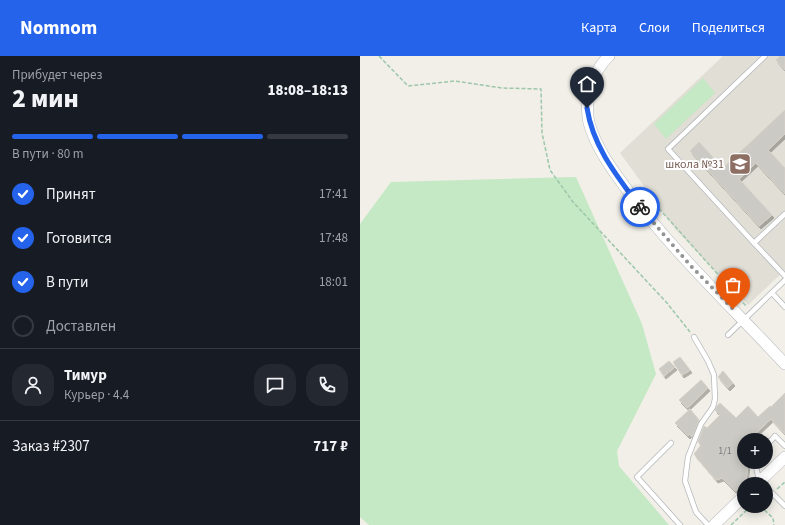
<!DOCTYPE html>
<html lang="ru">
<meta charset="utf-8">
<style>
:root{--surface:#171b24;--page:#242831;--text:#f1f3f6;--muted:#9ea1a6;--line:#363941;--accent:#2563eb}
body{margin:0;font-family:"Source Sans 3",sans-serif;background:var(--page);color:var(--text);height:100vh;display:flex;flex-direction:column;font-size:15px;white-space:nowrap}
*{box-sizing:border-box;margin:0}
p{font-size:13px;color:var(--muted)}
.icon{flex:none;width:22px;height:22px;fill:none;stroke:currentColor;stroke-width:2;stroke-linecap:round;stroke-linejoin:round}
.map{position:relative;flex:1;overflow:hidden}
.panel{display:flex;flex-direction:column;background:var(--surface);width:360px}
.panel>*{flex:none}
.controls{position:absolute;left:377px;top:377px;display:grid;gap:8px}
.controls a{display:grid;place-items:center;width:36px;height:36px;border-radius:50%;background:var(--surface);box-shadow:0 2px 10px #0003;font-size:20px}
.pin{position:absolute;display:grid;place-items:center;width:34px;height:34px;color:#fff;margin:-41px -17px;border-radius:50% 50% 50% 0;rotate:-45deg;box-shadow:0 0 4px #0007}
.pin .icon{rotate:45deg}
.courier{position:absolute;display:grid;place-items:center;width:40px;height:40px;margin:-20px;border:3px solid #2563eb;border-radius:50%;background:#fff;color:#222;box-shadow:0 1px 5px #0007}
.summary em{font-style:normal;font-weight:800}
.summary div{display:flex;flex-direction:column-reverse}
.summary{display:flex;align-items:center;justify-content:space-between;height:68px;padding:0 12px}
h1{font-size:26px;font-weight:800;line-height:30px}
.bar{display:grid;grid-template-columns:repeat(4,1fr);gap:6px 4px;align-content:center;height:48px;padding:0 12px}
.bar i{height:5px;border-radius:3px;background:var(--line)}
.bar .active{background:var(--accent)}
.bar p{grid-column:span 4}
.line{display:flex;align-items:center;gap:10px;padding:0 12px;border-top:1px solid var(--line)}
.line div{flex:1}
.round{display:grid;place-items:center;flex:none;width:42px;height:42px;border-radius:16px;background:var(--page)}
ol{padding:0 12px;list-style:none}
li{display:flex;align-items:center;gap:12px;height:44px}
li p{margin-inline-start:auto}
li .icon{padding:4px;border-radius:50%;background:var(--accent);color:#fff;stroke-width:4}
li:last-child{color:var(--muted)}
li i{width:22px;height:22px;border:2px solid var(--line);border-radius:50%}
header{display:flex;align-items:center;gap:24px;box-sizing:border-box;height:56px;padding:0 20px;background:var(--accent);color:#fff}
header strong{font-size:19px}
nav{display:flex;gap:22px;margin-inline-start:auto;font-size:14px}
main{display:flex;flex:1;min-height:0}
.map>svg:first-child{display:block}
.education{fill:#e1ded6}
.green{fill:#c5e8c5}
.building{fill:#cccac5;stroke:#d6d1c6;filter:url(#shadow)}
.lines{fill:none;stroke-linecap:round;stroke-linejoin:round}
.service-casing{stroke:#b5b8bc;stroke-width:6}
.tertiary-casing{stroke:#b5b8bc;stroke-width:12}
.path{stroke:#9cc7a9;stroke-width:1.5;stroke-dasharray:4 2;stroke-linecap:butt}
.service{stroke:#fff;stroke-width:4.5}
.tertiary{stroke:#fff;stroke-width:11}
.done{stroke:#929495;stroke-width:4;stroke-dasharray:0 7.2}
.route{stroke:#2563eb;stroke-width:5}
.labels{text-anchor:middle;stroke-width:4;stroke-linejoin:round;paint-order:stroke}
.number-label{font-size:10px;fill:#7a7d7f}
.education-label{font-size:12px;fill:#785e54;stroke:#fff;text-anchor:end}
</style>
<header>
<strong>Nomnom</strong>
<nav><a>Карта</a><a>Слои</a><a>Поделиться</a></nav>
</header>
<main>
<section class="panel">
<div class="summary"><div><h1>2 мин</h1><p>Прибудет через</p></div><em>18:08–18:13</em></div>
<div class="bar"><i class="active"></i><i class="active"></i><i class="active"></i><i></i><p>В пути · 80 m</p></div>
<ol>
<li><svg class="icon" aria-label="check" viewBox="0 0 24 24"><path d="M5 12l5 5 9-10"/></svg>Принят<p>17:41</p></li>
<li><svg class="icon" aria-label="check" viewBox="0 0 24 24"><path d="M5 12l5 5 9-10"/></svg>Готовится<p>17:48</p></li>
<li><svg class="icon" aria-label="check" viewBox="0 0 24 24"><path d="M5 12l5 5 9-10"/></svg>В пути<p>18:01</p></li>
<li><i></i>Доставлен</li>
</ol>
<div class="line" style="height:72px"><a class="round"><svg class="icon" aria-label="person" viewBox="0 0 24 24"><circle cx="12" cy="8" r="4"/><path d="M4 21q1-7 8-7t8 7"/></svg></a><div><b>Тимур</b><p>Курьер · 4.4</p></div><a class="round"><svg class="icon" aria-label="chat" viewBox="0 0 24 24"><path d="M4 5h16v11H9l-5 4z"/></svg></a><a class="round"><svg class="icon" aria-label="phone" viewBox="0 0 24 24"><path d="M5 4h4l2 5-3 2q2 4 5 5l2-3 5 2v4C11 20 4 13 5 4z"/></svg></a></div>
<div class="line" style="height:52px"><div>Заказ #2307</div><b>717 ₽</b></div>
</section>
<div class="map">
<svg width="425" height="469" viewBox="0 0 425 469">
<defs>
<filter id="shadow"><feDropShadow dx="2" dy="3" stdDeviation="0" flood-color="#0004"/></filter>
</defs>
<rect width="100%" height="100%" fill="#f1efe8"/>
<polygon class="education" points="363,0 425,0 425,214 388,249 316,174 260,97"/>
<g class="green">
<polygon points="343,22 355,37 306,83 294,68"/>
<polygon points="216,121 282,268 296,318 257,395 259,410 309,469 9,469 0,461 0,168 31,126"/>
</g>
<g class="building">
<polygon points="420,0 425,0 425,14 416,4"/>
<polygon points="425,54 425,78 408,94 425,112 425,138 396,107 379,123 412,159 399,170 330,95 339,86 363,112"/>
<polygon points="320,301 330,314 322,319 313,306"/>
<polygon points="309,305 315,311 304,320 299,313"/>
<polygon points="363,315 373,327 368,332 358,321"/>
<polygon points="341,324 348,332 327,352 319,344"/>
<polygon points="425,337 425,378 411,363 392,381 391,384 384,384 384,406 388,406 386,426 375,435 362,422 356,424 334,398 341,389 338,386 344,370 347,372 360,359 355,354 357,350 360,347 376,362 388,350 398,361 410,350 411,351"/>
<polygon points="330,353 339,364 332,381 330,378 328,380 315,367"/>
</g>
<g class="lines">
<g class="service-casing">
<g id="service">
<polyline points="425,158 394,187 425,220"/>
<polyline points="394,187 308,93 405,0"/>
<polyline points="412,237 425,251"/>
<polyline points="368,279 425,224"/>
<polyline points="334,281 348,305 354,319 355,343 353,351 341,368 328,401 325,425 336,456 348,469"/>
<polyline points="311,387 277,421 320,469"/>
<polyline points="406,390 415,380 425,390"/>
<polyline points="395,406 399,424"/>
<polyline points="406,431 425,450"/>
</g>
</g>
<g class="tertiary-casing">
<g id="tertiary">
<path d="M249 0C232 16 224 44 229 67 236 92 253 115 268 135 315 198 372 251 425 308"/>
<polyline points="397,428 425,401"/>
<polyline points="354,469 384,440"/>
</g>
</g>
<g class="path">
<polyline points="19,0 48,30 95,25 142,32 181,33 182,77 190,114 213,146 307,247 330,276"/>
<polyline points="287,139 387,251"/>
<polyline points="417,433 425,426"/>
<polyline points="400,450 413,462 414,469"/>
<polyline points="371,469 391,450"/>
</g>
<use href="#service" class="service"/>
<use href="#tertiary" class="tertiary"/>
</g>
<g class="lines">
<polyline class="done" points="280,151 330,209 373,253"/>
<path class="route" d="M227 52C233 91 257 120 280 151"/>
</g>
<defs>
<g id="school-square" transform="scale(1.15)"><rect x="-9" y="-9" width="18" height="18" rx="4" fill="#8d6e63" stroke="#fff"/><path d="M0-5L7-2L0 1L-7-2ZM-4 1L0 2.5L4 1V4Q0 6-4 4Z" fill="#fff"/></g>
</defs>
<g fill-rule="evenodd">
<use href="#school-square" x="380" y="108"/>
</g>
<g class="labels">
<g class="number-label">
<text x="365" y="398">1/1</text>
</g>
<g class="education-label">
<text x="364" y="112">школа №31</text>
</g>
</g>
</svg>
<div class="controls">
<a>+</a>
<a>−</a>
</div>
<div class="pin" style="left:373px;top:253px;background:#ea580c"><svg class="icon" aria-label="bag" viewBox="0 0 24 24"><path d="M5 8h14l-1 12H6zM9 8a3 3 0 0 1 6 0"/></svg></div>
<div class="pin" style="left:227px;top:52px;background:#1f2937"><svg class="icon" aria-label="home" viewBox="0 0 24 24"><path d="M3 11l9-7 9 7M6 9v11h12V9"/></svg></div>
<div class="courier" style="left:280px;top:151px"><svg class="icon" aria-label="bike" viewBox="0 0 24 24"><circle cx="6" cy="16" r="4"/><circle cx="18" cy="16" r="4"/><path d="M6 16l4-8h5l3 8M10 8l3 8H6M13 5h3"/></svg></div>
</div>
</main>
